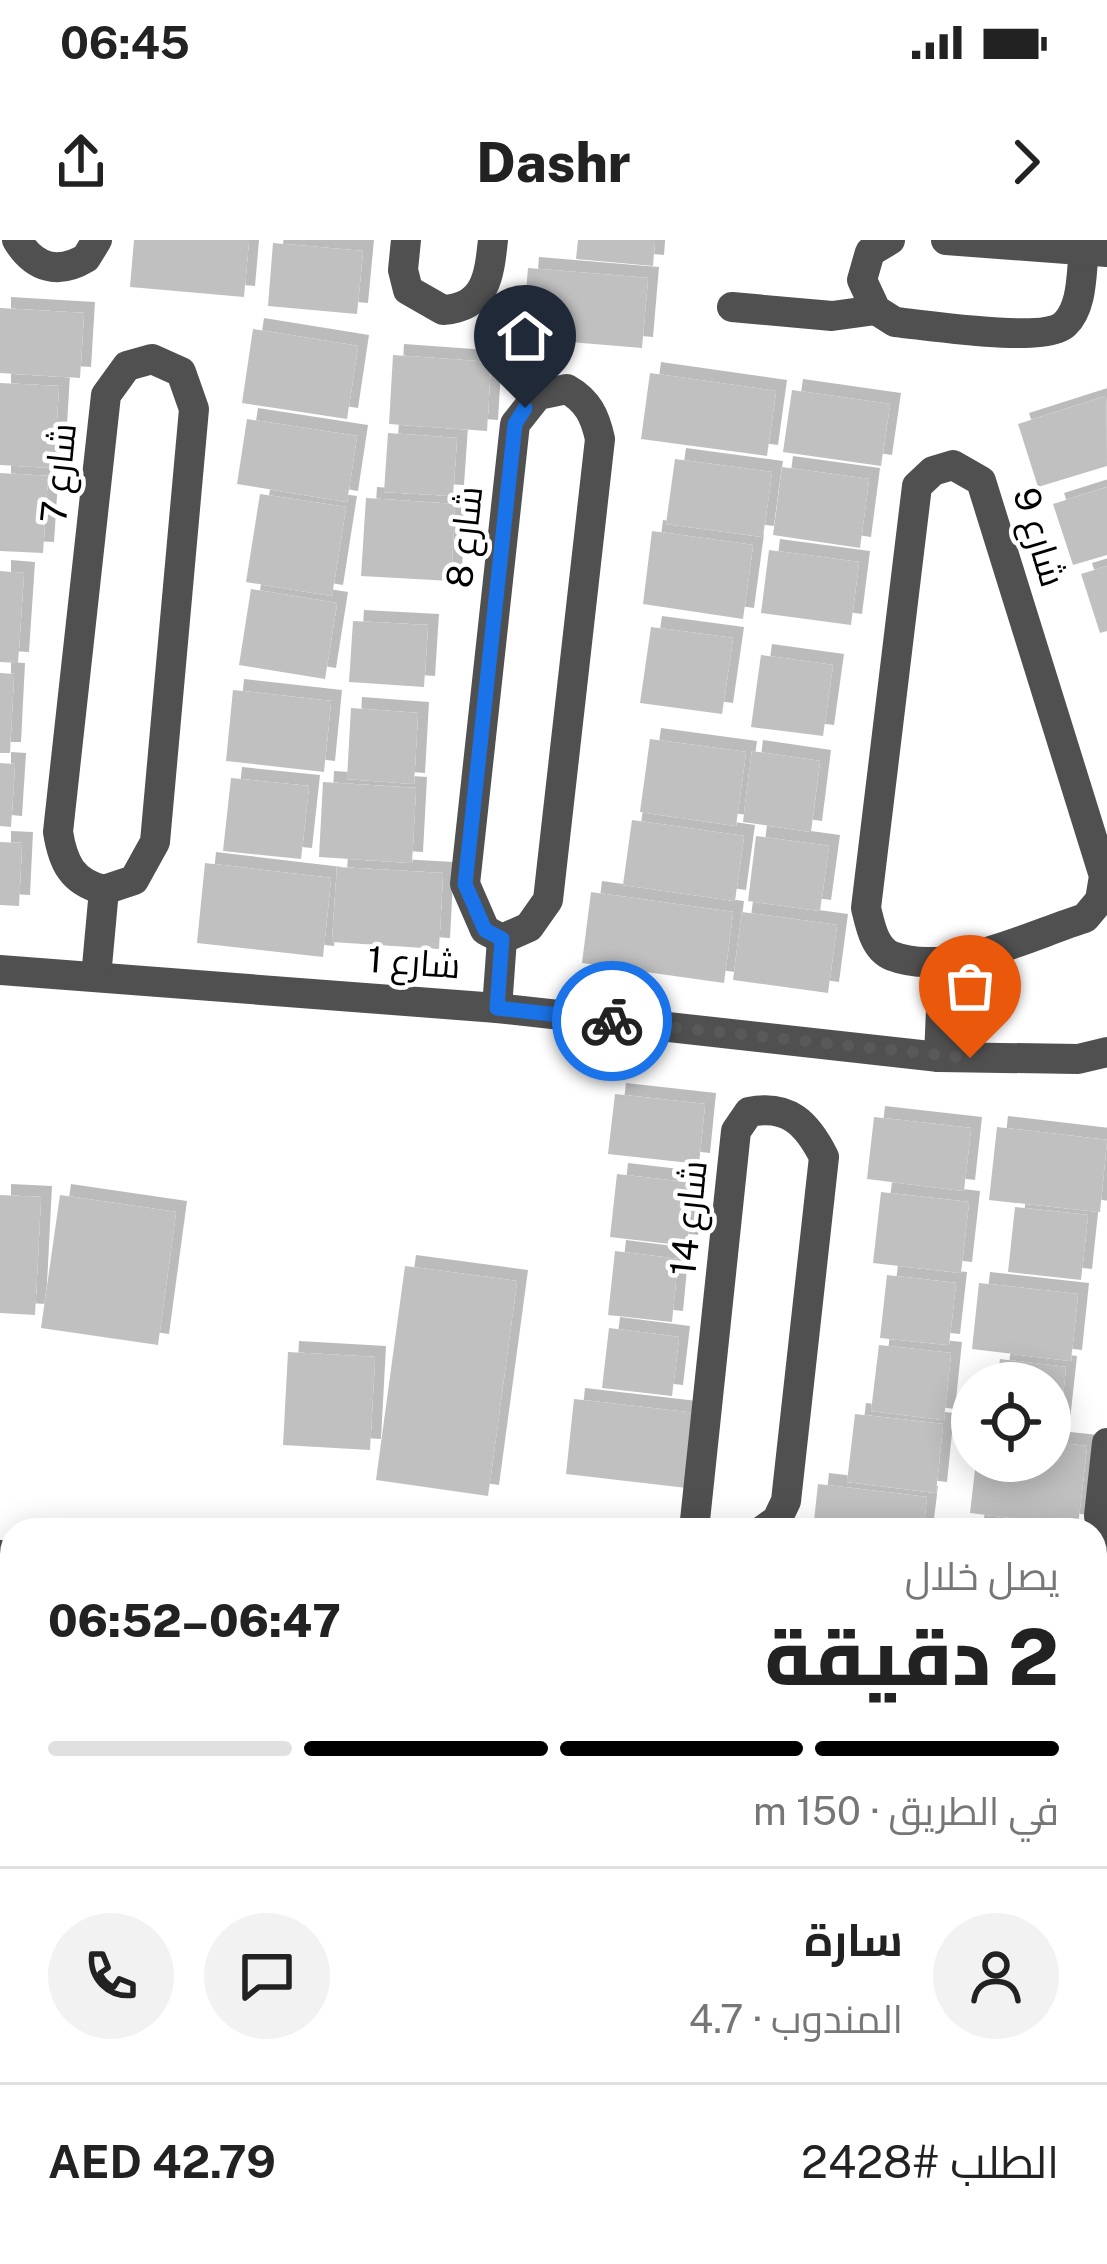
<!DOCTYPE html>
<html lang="ar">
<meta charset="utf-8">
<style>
:root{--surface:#fff;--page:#f2f2f2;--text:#222;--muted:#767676;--line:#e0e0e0;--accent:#000}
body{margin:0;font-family:"Public Sans",Cairo,sans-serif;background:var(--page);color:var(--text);direction:rtl;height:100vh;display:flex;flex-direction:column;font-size:45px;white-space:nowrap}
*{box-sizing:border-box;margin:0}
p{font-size:39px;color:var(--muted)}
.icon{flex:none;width:66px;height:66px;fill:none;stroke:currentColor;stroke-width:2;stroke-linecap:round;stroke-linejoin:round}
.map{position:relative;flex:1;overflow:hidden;direction:ltr}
.panel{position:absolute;left:0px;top:1278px;width:1107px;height:747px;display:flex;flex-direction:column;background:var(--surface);border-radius:36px 36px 0 0;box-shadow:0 6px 30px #0003;direction:rtl}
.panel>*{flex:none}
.buttons{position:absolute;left:951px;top:1122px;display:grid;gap:24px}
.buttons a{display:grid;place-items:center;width:120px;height:120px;border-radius:50%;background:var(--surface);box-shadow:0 6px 30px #0003;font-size:60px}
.pin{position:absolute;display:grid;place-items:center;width:102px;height:102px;color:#fff;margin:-123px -51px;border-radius:50% 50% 50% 0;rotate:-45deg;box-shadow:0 0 12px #0007}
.pin .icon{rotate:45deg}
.courier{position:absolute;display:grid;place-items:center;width:120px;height:120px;margin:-60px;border:9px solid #1a73e8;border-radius:50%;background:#fff;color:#222;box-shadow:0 3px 15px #0007}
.head em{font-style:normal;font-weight:800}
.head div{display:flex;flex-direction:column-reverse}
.head{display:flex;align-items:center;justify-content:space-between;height:204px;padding:0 48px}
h1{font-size:78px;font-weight:800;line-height:90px}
.bar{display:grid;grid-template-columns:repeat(4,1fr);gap:18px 12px;align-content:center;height:144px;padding:0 48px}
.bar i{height:15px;border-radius:9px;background:var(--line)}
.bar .active{background:var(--accent)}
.bar p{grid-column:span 4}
.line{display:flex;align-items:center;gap:30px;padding:0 48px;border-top:3px solid var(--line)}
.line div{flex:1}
.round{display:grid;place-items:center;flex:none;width:126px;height:126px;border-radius:63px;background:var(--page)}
.status{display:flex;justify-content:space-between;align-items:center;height:84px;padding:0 60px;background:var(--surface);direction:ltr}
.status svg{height:33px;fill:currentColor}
header{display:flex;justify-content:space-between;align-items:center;height:156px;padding:0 48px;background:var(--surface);font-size:54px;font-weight:800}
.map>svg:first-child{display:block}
.building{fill:#c0c0c0;filter:url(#shadow)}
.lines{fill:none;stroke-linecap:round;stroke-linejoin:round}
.minor{stroke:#505050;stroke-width:30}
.done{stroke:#595959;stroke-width:12;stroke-dasharray:0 21.6}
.route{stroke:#1a73e8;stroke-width:15}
.labels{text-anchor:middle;stroke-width:9;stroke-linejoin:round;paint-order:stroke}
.street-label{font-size:36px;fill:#000;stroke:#fff}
</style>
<div class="status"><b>06:45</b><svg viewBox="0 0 49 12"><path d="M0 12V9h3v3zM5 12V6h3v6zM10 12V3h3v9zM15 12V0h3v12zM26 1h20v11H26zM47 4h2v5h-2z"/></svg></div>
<header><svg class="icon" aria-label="forward" viewBox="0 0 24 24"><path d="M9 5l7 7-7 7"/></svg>Dashr<svg class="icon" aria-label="share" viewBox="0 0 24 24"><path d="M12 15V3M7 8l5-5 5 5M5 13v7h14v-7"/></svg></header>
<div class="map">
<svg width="1107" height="2024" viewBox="0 0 1107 2024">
<defs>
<filter id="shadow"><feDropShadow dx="11" dy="-11" stdDeviation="0" flood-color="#0004"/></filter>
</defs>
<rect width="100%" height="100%" fill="#fff"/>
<g class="building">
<polygon points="134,0 249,0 244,57 130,47"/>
<polygon points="578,0 655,0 653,26 576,19"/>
<polygon points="273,3 363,11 357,74 268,66"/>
<polygon points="528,28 648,38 642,108 522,98"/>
<polygon points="0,68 84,73 80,138 0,133"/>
<polygon points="253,89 358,106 347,179 242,163"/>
<polygon points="393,115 491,122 487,191 389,184"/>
<polygon points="650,133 776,151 767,216 641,199"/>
<polygon points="0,143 59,146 54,228 0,225"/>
<polygon points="792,150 890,164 881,226 783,212"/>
<polygon points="1106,156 1107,226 1038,247 1018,184"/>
<polygon points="247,179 357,196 347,262 237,244"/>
<polygon points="388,193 457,198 453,256 384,252"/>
<polygon points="675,219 772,232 763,297 666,284"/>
<polygon points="782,227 869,239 860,308 773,295"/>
<polygon points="0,233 48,236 43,313 0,311"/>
<polygon points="1107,247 1107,315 1073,325 1053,264"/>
<polygon points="260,254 346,267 332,356 246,342"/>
<polygon points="366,258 455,264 451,341 361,336"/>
<polygon points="652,291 753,305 743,379 643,364"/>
<polygon points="769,310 859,322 851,385 761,373"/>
<polygon points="1107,326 1107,391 1100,393 1081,334"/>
<polygon points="0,331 24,333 18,423 0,422"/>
<polygon points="251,349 337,363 325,439 239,425"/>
<polygon points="353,381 428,385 424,447 349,442"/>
<polygon points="651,387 733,398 722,474 640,463"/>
<polygon points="761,415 833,425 823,496 751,487"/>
<polygon points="0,433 14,434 10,513 0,513"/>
<polygon points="233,450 331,461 324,532 226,521"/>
<polygon points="351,468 418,473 414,544 347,539"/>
<polygon points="650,499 746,512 736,586 640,572"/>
<polygon points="752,511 820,521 811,592 743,582"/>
<polygon points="0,523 15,524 11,587 0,586"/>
<polygon points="231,538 309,546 301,619 223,611"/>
<polygon points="323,542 416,548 412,623 319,617"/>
<polygon points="632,580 744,596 735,661 623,645"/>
<polygon points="756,596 829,606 820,671 748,661"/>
<polygon points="0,602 22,603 19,666 0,665"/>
<polygon points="205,623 331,638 323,717 197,703"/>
<polygon points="337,627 443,633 439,709 332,702"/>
<polygon points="591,652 733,672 724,743 582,723"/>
<polygon points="742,672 837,685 828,753 733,740"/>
<polygon points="615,854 705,864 699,924 608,914"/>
<polygon points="874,877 971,888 964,951 867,939"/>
<polygon points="997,887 1107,900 1100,972 989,960"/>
<polygon points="617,934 694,943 687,1006 610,997"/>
<polygon points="881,952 969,962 961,1033 873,1023"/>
<polygon points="0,955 41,957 35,1075 0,1073"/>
<polygon points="60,955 176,972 158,1105 41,1088"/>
<polygon points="1015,967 1088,975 1081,1040 1008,1032"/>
<polygon points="615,1011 678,1019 672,1082 608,1075"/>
<polygon points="405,1026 517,1041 488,1256 376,1240"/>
<polygon points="887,1035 956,1043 949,1105 880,1098"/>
<polygon points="979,1043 1078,1054 1071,1121 972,1109"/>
<polygon points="609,1088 679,1097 672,1156 602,1148"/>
<polygon points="879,1105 951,1113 944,1180 871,1171"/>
<polygon points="288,1112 375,1117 370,1210 283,1205"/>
<polygon points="1000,1119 1066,1127 1059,1191 1050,1190 1050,1143 997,1143"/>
<polygon points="574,1159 695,1173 687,1248 566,1234"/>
<polygon points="855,1174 943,1184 936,1253 847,1242"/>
<polygon points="1050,1202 1087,1206 1078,1286 970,1273 976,1221 1050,1221"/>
<polygon points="818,1244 927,1257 923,1290 813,1290"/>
<polygon points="974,1280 1032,1287 1032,1290 973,1290"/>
<polygon points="1095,1492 1107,1493 1107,1555 1095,1554"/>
<polygon points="0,1807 12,1808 12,1878 0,1877"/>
<polygon points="0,1886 12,1886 12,1950 0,1949"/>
<polygon points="1095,1908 1107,1909 1107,1976 1095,1975"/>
<polygon points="0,1960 12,1961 12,2013 23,2013 23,2024 0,2024"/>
<polygon points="1095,1989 1107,1990 1107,2024 1021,2024 1022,2013 1095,2013"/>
<polygon points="227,2013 312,2013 311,2024 226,2024"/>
<polygon points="358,2013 425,2013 424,2024 358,2024"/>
<polygon points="636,2013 739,2013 738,2024"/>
<polygon points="767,2013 859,2013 858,2024 766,2024"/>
</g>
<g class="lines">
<g class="minor">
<path d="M17 0C34 28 58 35 86 18L97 0"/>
<path d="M406 0 403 30 408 50 443 70C486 67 489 37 493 0"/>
<path d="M890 0 870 12 862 40 876 70 895 82C927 85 1044 104 1065 84 1083 67 1081 33 1084 10"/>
<polyline points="946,0 1107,12"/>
<polyline points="732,67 832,76 876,70"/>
<path d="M152 119 181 132 194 169 155 602 134 640 104 650C72 642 63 623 58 592L106 155 127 126Z"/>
<path d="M567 149C588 161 595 176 600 199L548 660 529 687 502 699 485 690 465 644 515 184 538 155Z"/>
<path d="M953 225 981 241 1104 636 1100 660 1085 678C1030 695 949 738 892 716 874 709 870 684 866 668L917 246 933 231Z"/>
<polyline points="0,730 497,768 939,817 1078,819 1107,812"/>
<polyline points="96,737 104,650"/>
<polyline points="497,768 502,699"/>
<polyline points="939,817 943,722"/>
<polyline points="1107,1203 1099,1276 1107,1310"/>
<path d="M694 1290 736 891 749 872C788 864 807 883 824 917L786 1261 777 1280 763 1290"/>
<polyline points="0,1315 12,1316"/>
<polyline points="0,1352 12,1353"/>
<polyline points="0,1435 12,1450"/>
<polyline points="1095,1451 1107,1452"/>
<polyline points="0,1678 12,1561"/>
<polyline points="81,2024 82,2013"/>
<polyline points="165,2024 166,2013"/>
<polyline points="489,2024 490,2013"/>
<polyline points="562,2024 563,2013"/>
<polyline points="881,2024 882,2013"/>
<polyline points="969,2024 970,2013"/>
</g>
</g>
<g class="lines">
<polyline class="done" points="612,781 970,818"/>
<polyline class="route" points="525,168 515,184 465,644 485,690 502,699 497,768 612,781"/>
</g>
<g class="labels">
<g class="street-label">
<text transform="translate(58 233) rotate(-84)" y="13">شارع 7</text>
<text transform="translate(464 297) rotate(-84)" y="13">شارع 8</text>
<text transform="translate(1040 297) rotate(73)" y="13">شارع 9</text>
<text transform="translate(414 722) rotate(4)" y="13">شارع 1</text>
<text transform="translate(688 978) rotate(-84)" y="13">شارع 14</text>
</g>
</g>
</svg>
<div class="buttons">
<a><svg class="icon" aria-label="locate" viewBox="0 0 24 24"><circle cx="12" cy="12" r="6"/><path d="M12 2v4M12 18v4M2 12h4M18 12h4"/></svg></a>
</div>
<div class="pin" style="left:970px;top:818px;background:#ea580c"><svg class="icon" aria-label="bag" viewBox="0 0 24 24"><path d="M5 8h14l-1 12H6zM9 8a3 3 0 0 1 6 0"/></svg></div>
<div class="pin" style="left:525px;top:168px;background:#1f2937"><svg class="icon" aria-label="home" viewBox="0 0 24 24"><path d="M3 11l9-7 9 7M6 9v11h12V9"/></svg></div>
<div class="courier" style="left:612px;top:781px"><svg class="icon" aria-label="bike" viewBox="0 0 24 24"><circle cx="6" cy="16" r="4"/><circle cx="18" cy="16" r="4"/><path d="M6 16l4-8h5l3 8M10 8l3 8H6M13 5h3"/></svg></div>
<section class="panel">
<div class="head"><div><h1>2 دقيقة</h1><p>يصل خلال</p></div><em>06:47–06:52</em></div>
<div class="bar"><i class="active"></i><i class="active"></i><i class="active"></i><i></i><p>في الطريق · 150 m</p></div>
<div class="line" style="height:216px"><a class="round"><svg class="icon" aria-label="person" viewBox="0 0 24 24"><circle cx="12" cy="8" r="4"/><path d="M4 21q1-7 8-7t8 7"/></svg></a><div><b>سارة</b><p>المندوب · 4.7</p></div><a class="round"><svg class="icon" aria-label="chat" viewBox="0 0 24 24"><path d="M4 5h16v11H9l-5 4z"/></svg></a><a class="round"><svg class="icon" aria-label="phone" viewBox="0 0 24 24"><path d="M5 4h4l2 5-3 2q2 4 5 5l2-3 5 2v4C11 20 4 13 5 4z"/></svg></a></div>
<div class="line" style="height:156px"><div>الطلب #2428</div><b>AED 42.79</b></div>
</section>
</div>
